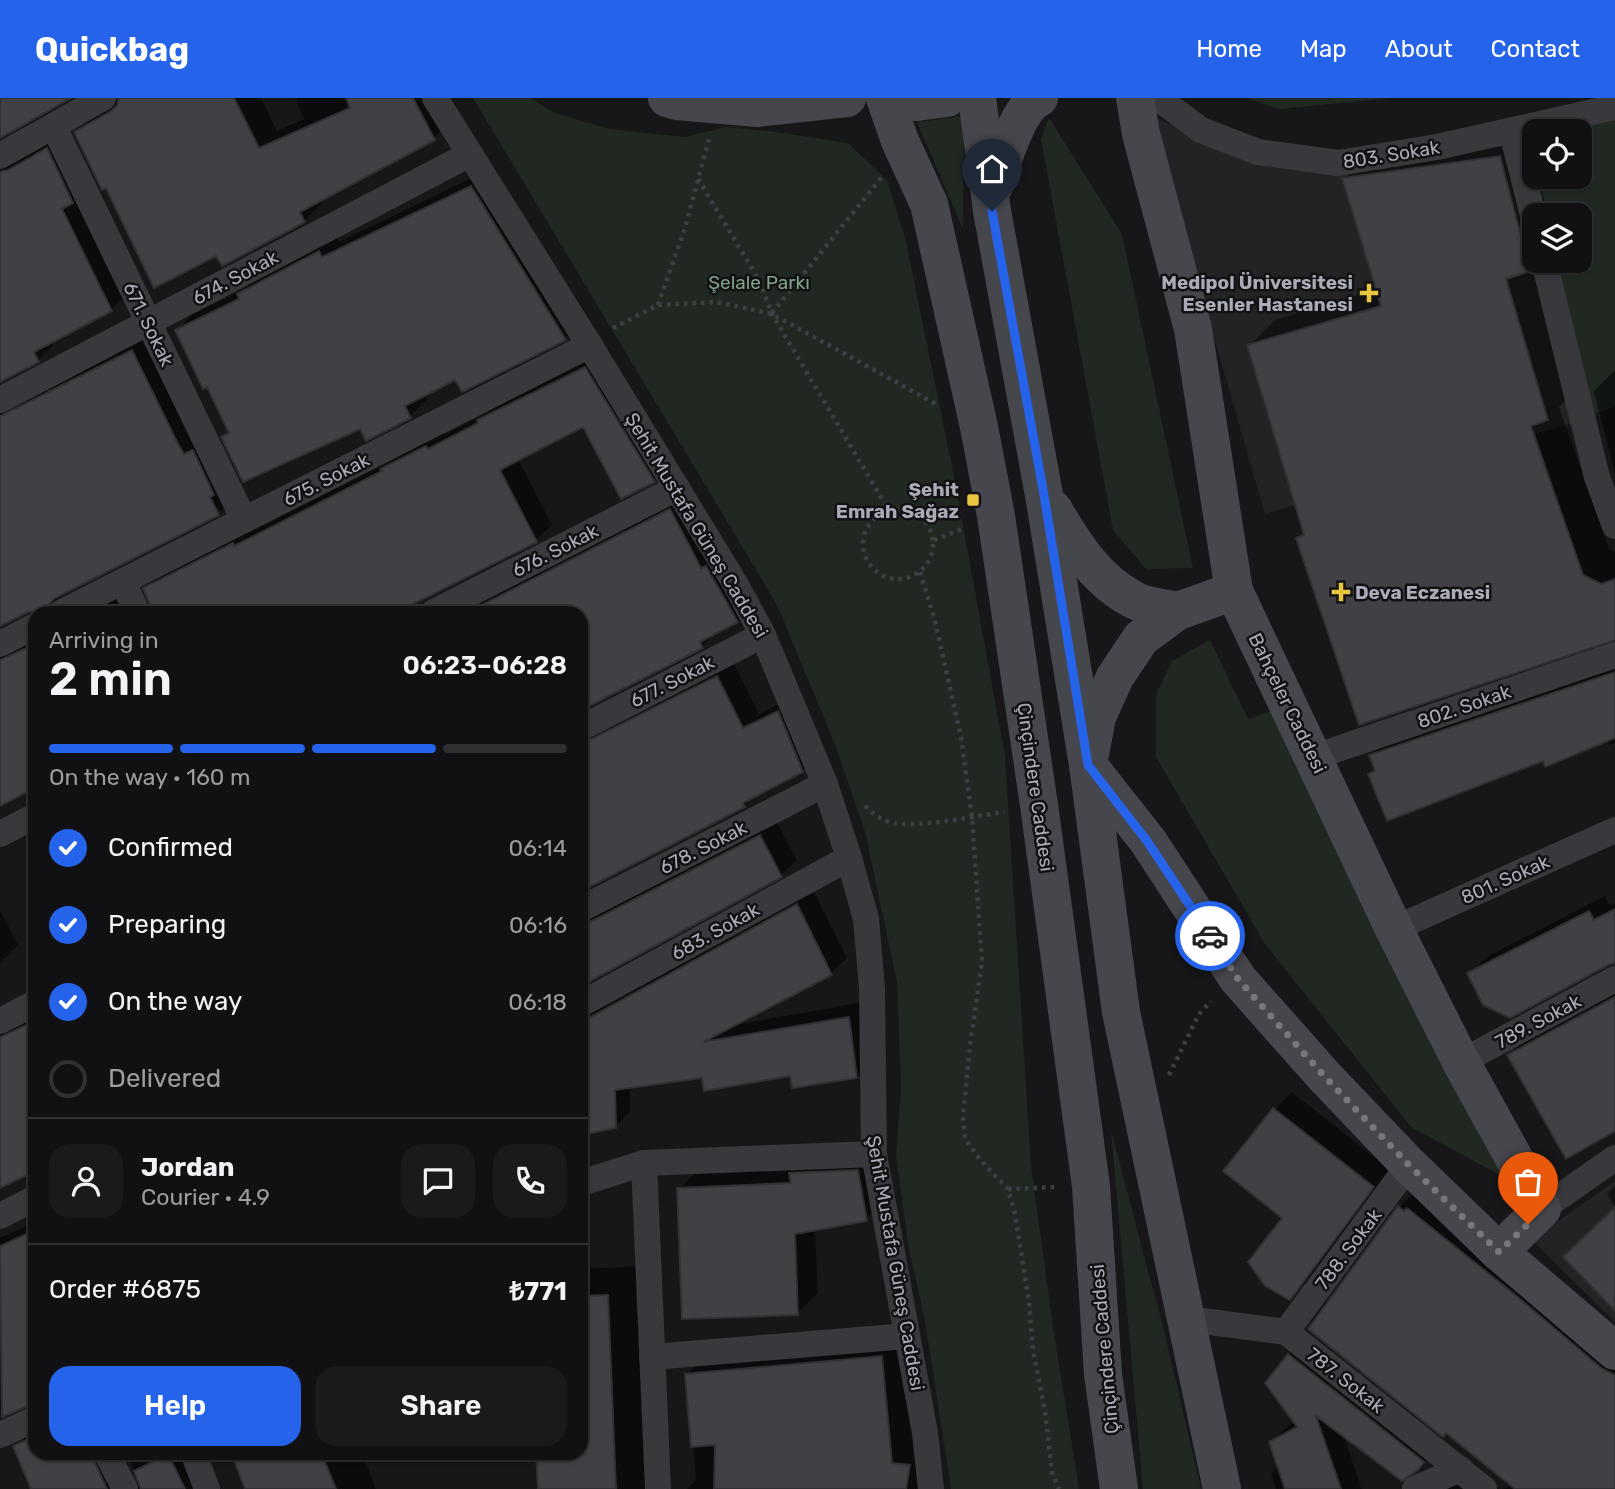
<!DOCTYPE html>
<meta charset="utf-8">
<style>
:root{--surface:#111012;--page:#1a191b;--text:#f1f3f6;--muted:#9c9d9f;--line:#303032;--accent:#2563eb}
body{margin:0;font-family:Rubik,sans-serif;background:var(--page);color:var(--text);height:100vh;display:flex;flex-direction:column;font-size:26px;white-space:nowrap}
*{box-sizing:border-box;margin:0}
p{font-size:23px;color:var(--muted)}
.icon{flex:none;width:38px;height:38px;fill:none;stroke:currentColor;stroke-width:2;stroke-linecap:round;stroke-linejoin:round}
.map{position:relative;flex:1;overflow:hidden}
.drawer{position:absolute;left:28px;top:508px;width:560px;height:854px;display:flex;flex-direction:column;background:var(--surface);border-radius:21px;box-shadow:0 2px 5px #0004,0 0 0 2px var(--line)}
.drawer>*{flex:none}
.controls{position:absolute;left:1522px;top:21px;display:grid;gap:14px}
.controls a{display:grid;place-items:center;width:70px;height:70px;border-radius:14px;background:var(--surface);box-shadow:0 2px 5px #0004,0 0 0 2px var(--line);font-size:35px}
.pin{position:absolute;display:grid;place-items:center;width:60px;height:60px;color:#fff;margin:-72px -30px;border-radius:50% 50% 50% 0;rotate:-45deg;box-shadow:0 0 7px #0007}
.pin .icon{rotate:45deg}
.courier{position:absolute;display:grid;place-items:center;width:70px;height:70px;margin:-35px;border:5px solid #2563eb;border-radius:50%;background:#fff;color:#222;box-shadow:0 2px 9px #0007}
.head em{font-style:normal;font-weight:600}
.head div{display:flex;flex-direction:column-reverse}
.head{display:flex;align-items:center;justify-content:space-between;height:119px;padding:0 21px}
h1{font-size:46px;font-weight:600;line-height:52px}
.bar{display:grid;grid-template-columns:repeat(4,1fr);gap:10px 7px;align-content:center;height:84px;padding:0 21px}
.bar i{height:9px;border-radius:5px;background:var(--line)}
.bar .on{background:var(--accent)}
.bar p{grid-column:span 4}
.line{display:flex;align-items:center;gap:18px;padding:0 21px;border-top:2px solid var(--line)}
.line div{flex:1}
.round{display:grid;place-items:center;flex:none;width:74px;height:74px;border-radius:21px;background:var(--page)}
ol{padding:0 21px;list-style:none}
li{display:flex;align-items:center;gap:21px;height:77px}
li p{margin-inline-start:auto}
li .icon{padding:7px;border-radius:50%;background:var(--accent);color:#fff;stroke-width:4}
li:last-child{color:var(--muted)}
li i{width:38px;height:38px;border:4px solid var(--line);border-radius:50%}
.primary-button{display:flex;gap:14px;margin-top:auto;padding:14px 21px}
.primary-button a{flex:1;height:80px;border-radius:21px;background:var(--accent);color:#fff;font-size:28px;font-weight:600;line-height:80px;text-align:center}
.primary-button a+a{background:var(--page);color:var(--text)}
header{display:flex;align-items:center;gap:42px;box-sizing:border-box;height:98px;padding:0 35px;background:var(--accent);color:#fff}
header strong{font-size:33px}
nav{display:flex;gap:38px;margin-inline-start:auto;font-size:24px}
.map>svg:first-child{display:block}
.built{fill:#232225}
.green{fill:#212822;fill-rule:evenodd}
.shadow{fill:#0007}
.building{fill:#414145;stroke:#313034;stroke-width:2}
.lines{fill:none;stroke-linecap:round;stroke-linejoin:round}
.path{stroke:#3e3f44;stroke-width:4.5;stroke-dasharray:3.5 5;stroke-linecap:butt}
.street{stroke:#38383d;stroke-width:26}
.secondary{stroke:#46464d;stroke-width:38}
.done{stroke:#76787f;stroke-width:7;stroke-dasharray:0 12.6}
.route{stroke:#2563eb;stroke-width:9}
.poi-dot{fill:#e8c63f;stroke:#121113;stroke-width:2.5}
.labels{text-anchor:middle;stroke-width:5;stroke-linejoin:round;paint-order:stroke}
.street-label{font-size:19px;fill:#a9acb7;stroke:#121113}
.park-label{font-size:19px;fill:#81a187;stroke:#121113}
.poi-label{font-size:19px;font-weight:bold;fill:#a9acb7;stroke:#121113;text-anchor:end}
</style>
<header>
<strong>Quickbag</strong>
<nav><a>Home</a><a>Map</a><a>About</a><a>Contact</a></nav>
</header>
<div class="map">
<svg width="1615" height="1391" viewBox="0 0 1615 1391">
<rect width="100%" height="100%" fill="#171618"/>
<g class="built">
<polygon points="1150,17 1223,50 1275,63 1497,37 1569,326 1265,416"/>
<polygon points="1615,1083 1615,1224 1532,1142"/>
</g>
<g class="green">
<polygon points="473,0 530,0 555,15 609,31 686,39 726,29 776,34 848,45 887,82 905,139 953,373 1005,658 1031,1067 1053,1229 1079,1391 951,1391 925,1223 909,1151 896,1057 901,990 897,884 865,734 833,641 777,507"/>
<polygon points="1247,0 1391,0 1279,11"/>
<path d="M1615 8V308L1569 326 1497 37ZM1535 33H1580V79H1535ZM1535 117H1580V163H1535Z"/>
<polygon points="964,18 963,131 917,24"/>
<polygon points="1049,20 1122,136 1193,470 1146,471 1113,432 1041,41"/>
<polygon points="1210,542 1248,621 1293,605 1517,1086 1412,1030 1265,846 1156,659 1156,596 1172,563"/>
<polygon points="1111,1032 1165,1237 1201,1391 1143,1391"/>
</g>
<g class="shadow">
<polygon points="120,0 261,0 277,33 304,21 295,0 440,0 452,22 434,40 321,101 322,105 304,123 217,155 107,87 76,35 94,17"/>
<polygon points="1526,33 1535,66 1535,79 1538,79 1548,117 1535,117 1535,163 1573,294 1559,309 1609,451 1615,454 1615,540 1298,441 1305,434 1249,248 1275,222 1378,191 1344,81 1370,55"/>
<polygon points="62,36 127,196 111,211 51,243 53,247 38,262 0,284 0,45"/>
<polygon points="488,72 581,224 565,240 456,279 424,296 427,302 410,318 360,329 223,339 230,333 208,287 177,232 193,216 243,192 255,180 336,138 339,144"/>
<polygon points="148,238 234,400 218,416 63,494 62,501 49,514 43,514 37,511 28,512 0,526 0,288"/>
<polygon points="601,255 669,367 653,382 584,327 518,361 552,427 536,442 393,514 153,514 145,491 161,475 248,431 250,434 391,363 398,356 442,333 444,337 487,315 494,307"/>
<polygon points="1615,272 1615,377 1594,293"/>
<polygon points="686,397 753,507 737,523 717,533 702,549 581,610 581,514 468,514 482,501"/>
<polygon points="131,490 143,511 151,514 79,514"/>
<polygon points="0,532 35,540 35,685 0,706"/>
<polygon points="1615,557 1615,645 1609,647 1607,642 1544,661 1370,676 1376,670 1371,657 1398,631"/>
<polygon points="733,564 759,616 793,599 818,657 802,673 756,696 744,708 581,791 581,616"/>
<polygon points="776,723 797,762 781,777 581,886 581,798"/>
<polygon points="813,792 847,860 831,875 734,927 864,904 872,963 857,979 791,976 703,978 630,988 630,1013 615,1029 581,1035 581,893"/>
<polygon points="1605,798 1610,808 1615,805 1615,864 1469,876 1485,860"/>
<polygon points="0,812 18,847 0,865"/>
<polygon points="1615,893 1615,1031 1509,957 1525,942"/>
<polygon points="35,915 35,1071 0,1088 0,932"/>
<polygon points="1292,994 1389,1071 1307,1183 1290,1200 1284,1120 1225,1073 1275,1011"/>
<polygon points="878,1053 886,1101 866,1121 815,1130 818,1195 798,1215 679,1091 699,1071"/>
<polygon points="1615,1088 1615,1109 1607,1096"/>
<polygon points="1415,1094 1615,1253 1615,1391 1444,1391 1479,1377 1500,1391 1506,1390 1511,1385 1446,1333 1310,1231 1400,1109"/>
<polygon points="35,1124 35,1304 3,1317 0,1311 0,1140"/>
<polygon points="637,1168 646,1391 540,1391 581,1354 581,1171"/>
<polygon points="905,1236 926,1391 687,1391 696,1382 687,1277 710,1253"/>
<polygon points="1306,1240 1435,1353 1417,1371 1344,1338 1362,1391 1276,1391 1271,1376 1279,1368 1271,1345 1288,1328 1296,1324 1267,1285 1289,1257"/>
<polygon points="35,1331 35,1354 113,1354 132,1388 142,1391 31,1391 16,1349"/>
<polygon points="126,1354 191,1354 217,1391 143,1391"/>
<polygon points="232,1354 362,1354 376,1391 247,1391"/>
</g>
<g class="building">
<polygon points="0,0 71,0 0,40"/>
<polygon points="119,0 234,0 259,50 350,10 346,0 413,0 435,42 300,114 305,124 222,168 216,158 154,190 106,90 102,92 74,34 111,13 117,7"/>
<polygon points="47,50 73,105 62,111 112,213 34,254 39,264 0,284 0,74 8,72"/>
<polygon points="1500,58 1530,173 1506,181 1548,322 1531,328 1583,477 1601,486 1615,481 1615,542 1359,627 1296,440 1304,437 1247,247 1381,208 1342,80"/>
<polygon points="471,88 566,242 462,294 455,282 405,308 411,320 366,343 360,331 243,384 221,339 229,335 207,289 203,291 175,232 239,201 237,196 319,153 322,159"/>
<polygon points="132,252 178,346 184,356 193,352 214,397 210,399 219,417 55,500 49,506 46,514 28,514 0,528 0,318"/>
<polygon points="585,269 655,384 621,401 583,329 500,372 537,444 397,514 153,514 143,490 233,445 234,448 382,373 380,371 426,348 428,351 478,325 477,322"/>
<polygon points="670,411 701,470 706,468 738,524 700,544 703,550 581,612 581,514 468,514"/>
<polygon points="35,546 35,690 0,708 0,562"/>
<polygon points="1615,574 1615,640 1545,669 1543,663 1387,723 1368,676 1375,673 1369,657"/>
<polygon points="717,578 743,630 778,613 803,674 743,705 745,709 581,793 581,646"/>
<polygon points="760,737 782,779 581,888 581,827 588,825"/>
<polygon points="797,806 832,877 703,944 849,919 857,980 792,990 790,978 704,993 702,980 615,992 616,1030 581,1037 581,922 589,920"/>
<polygon points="1615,811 1615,865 1608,867 1510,920 1483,907 1467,875 1589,813 1594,822"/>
<polygon points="1615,899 1615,1033 1566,1061 1507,957"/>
<polygon points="35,923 35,1073 0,1090 0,939"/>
<polygon points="1273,1010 1374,1089 1290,1202 1265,1188 1248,1164 1282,1120 1223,1073"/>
<polygon points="858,1072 867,1123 795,1136 798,1217 682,1221 677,1090 791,1085 789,1075"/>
<polygon points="1398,1108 1404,1113 1407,1110 1519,1200 1601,1270 1615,1277 1615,1391 1515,1391 1446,1335 1443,1339 1308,1231"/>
<polygon points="1615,1109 1615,1213 1563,1159"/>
<polygon points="35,1132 35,1305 2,1319 0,1148"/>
<polygon points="608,1197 616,1391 538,1391 536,1354 581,1354 581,1198"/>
<polygon points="1288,1256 1424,1364 1418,1372 1402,1383 1316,1318 1341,1391 1285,1391 1269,1344 1297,1329 1265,1285"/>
<polygon points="882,1258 892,1365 910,1367 906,1391 714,1391 715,1347 691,1349 685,1276"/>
<polygon points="35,1338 35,1354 90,1354 107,1391 31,1391 13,1348"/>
<polygon points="231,1354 321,1354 336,1391 245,1391"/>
<polygon points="168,1356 185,1391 141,1391 134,1373"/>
</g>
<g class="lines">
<g class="path">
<polyline points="698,81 759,182 772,216 888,411"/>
<polyline points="658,207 685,130 709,41"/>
<polyline points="772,215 881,80"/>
<polyline points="613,230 658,207 717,204 772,216 938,307"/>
<circle cx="898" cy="446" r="35"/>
<polyline points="934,442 962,431"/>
<polyline points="920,474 935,523 961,639 972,719 982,864 970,948 963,1018 965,1041 982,1064 1008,1091 1015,1116 1029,1204 1033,1252 1045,1313 1052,1375 1059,1391"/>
<path d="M865 708C872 715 883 723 893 725 918 730 977 718 1004 714"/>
<polyline points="1169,977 1199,916 1211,903"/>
<polyline points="1008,1091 1056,1089"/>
</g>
<g class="street">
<polyline points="435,0 587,243 736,487 763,537 825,686 849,760 866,821 872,890 874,1056 925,1335 931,1391"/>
<polyline points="1158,0 1201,32 1258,54 1338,65 1437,49 1615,9"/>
<polyline points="54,29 244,422"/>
<polyline points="1512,34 1535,125"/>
<polyline points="0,58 103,0"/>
<polyline points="1544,163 1597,379 1615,428"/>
<polyline points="0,302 470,56"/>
<polyline points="123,484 137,514"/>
<polyline points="62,514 590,247"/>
<polyline points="434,514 677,390"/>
<polyline points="0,546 35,528"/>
<polyline points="581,630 763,537"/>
<polyline points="1314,659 1615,557"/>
<polyline points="0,736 35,718"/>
<polyline points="581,811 825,686"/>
<polyline points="1394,831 1615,732"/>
<polyline points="581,906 849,760"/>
<polyline points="0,923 35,905"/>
<polyline points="1461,964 1615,881"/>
<polyline points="644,1065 658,1391"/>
<polyline points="581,1085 644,1065 874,1056"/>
<polyline points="1542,1111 1615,1060"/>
<polyline points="0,1118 35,1100"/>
<polyline points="1187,1221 1286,1234 1484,1391"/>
<polyline points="1286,1234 1409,1067"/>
<polyline points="652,1259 907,1238"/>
<polyline points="0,1337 35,1321"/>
<polyline points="106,1354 125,1391"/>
<polyline points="193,1354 207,1391"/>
<polyline points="1415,1391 1460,1371"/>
</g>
<g class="secondary">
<polyline points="667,0 677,3 757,10 847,0"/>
<polyline points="885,0 900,43 929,106 979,329 996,418 1039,707 1091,1088 1103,1276 1119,1391"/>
<polyline points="896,0 917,4 947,0"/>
<polyline points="977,0 992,113 1044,397 1088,667 1121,914 1222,1391"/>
<polyline points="1135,0 1141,36 1193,231 1234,493 1394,831 1461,964 1542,1111 1499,1154"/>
<path d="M994 88C1002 66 1017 10 1039 0"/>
<path d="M1053 411C1075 448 1096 483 1136 503 1148 509 1165 510 1178 513"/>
<polyline points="1234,493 1178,513 1141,540 1115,579 1097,619 1088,667 1148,743 1238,881 1325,979 1409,1067 1499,1154 1615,1253"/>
</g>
</g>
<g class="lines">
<polyline class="done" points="1210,838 1238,881 1325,979 1409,1067 1499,1154 1528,1126"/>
<polyline class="route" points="992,113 1044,397 1088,667 1147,743 1210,838"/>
</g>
<g class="poi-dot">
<path d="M1365.5 184.5h7v7h7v7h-7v7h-7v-7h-7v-7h7z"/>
<rect x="966" y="395" width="14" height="14" rx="3.5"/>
<path d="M1337.5 483.5h7v7h7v7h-7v7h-7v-7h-7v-7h7z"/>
</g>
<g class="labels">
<g class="street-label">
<text transform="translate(1391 56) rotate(-9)" y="7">803. Sokak</text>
<text transform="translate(235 179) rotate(-28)" y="7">674. Sokak</text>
<text transform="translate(149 226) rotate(64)" y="7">671. Sokak</text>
<text transform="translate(326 381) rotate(-27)" y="7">675. Sokak</text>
<text transform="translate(697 427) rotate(59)" y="7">Şehit Mustafa Güneş Caddesi</text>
<text transform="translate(555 452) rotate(-27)" y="7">676. Sokak</text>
<text transform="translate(672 583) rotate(-27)" y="7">677. Sokak</text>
<text transform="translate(1288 605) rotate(64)" y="7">Bahçeler Caddesi</text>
<text transform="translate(1464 608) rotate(-19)" y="7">802. Sokak</text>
<text transform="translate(1036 689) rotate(82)" y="7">Çinçindere Caddesi</text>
<text transform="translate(703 749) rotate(-27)" y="7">678. Sokak</text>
<text transform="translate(1505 781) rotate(-24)" y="7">801. Sokak</text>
<text transform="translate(715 833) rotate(-29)" y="7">683. Sokak</text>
<text transform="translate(1538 923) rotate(-28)" y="7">789. Sokak</text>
<text transform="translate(1348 1151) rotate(-53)" y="7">788. Sokak</text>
<text transform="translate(896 1165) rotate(80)" y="7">Şehit Mustafa Güneş Caddesi</text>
<text transform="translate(1104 1251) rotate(-95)" y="7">Çinçindere Caddesi</text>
<text transform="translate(1346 1282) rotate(38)" y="7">787. Sokak</text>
</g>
<g class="park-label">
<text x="759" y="191">Şelale Parkı</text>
</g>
<g class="poi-label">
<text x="1353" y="191">Medipol Üniversitesi<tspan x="1353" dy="22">Esenler Hastanesi</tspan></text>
<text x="959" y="398">Şehit<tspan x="959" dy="22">Emrah Sağaz</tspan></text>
<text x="1355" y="501" text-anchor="start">Deva Eczanesi</text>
</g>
</g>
</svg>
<div class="controls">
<a><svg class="icon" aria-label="locate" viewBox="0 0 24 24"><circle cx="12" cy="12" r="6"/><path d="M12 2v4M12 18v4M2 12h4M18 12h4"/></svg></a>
<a><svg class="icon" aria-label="layers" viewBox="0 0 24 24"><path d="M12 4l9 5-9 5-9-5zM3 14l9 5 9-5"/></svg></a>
</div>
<div class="pin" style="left:1528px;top:1126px;background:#ea580c"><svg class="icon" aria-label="bag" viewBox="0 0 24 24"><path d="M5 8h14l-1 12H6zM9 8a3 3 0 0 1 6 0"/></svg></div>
<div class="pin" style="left:992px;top:113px;background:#1f2937"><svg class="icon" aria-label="home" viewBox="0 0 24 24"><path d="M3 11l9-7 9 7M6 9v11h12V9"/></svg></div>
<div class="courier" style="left:1210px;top:838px"><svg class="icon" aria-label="car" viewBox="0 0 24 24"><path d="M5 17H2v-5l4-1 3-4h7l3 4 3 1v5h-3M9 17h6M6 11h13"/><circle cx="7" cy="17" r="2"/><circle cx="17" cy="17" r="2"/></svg></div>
<section class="drawer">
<div class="head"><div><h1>2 min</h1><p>Arriving in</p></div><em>06:23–06:28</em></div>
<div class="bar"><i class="on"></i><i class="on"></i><i class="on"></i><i></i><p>On the way · 160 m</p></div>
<ol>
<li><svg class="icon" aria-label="check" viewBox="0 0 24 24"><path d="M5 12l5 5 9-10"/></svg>Confirmed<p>06:14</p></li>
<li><svg class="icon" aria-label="check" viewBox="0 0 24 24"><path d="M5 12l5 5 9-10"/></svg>Preparing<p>06:16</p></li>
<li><svg class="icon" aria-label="check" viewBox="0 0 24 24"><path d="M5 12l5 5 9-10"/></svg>On the way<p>06:18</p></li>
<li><i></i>Delivered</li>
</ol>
<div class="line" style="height:126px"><a class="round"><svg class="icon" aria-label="person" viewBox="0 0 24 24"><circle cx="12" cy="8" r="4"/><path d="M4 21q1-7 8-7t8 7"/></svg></a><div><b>Jordan</b><p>Courier · 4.9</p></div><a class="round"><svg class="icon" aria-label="chat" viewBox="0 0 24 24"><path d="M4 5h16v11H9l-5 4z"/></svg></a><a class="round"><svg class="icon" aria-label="phone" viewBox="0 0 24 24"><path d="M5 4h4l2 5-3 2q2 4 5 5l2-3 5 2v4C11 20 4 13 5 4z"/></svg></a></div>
<div class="line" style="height:91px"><div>Order #6875</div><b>₺771</b></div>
<div class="primary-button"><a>Help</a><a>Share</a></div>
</section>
</div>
